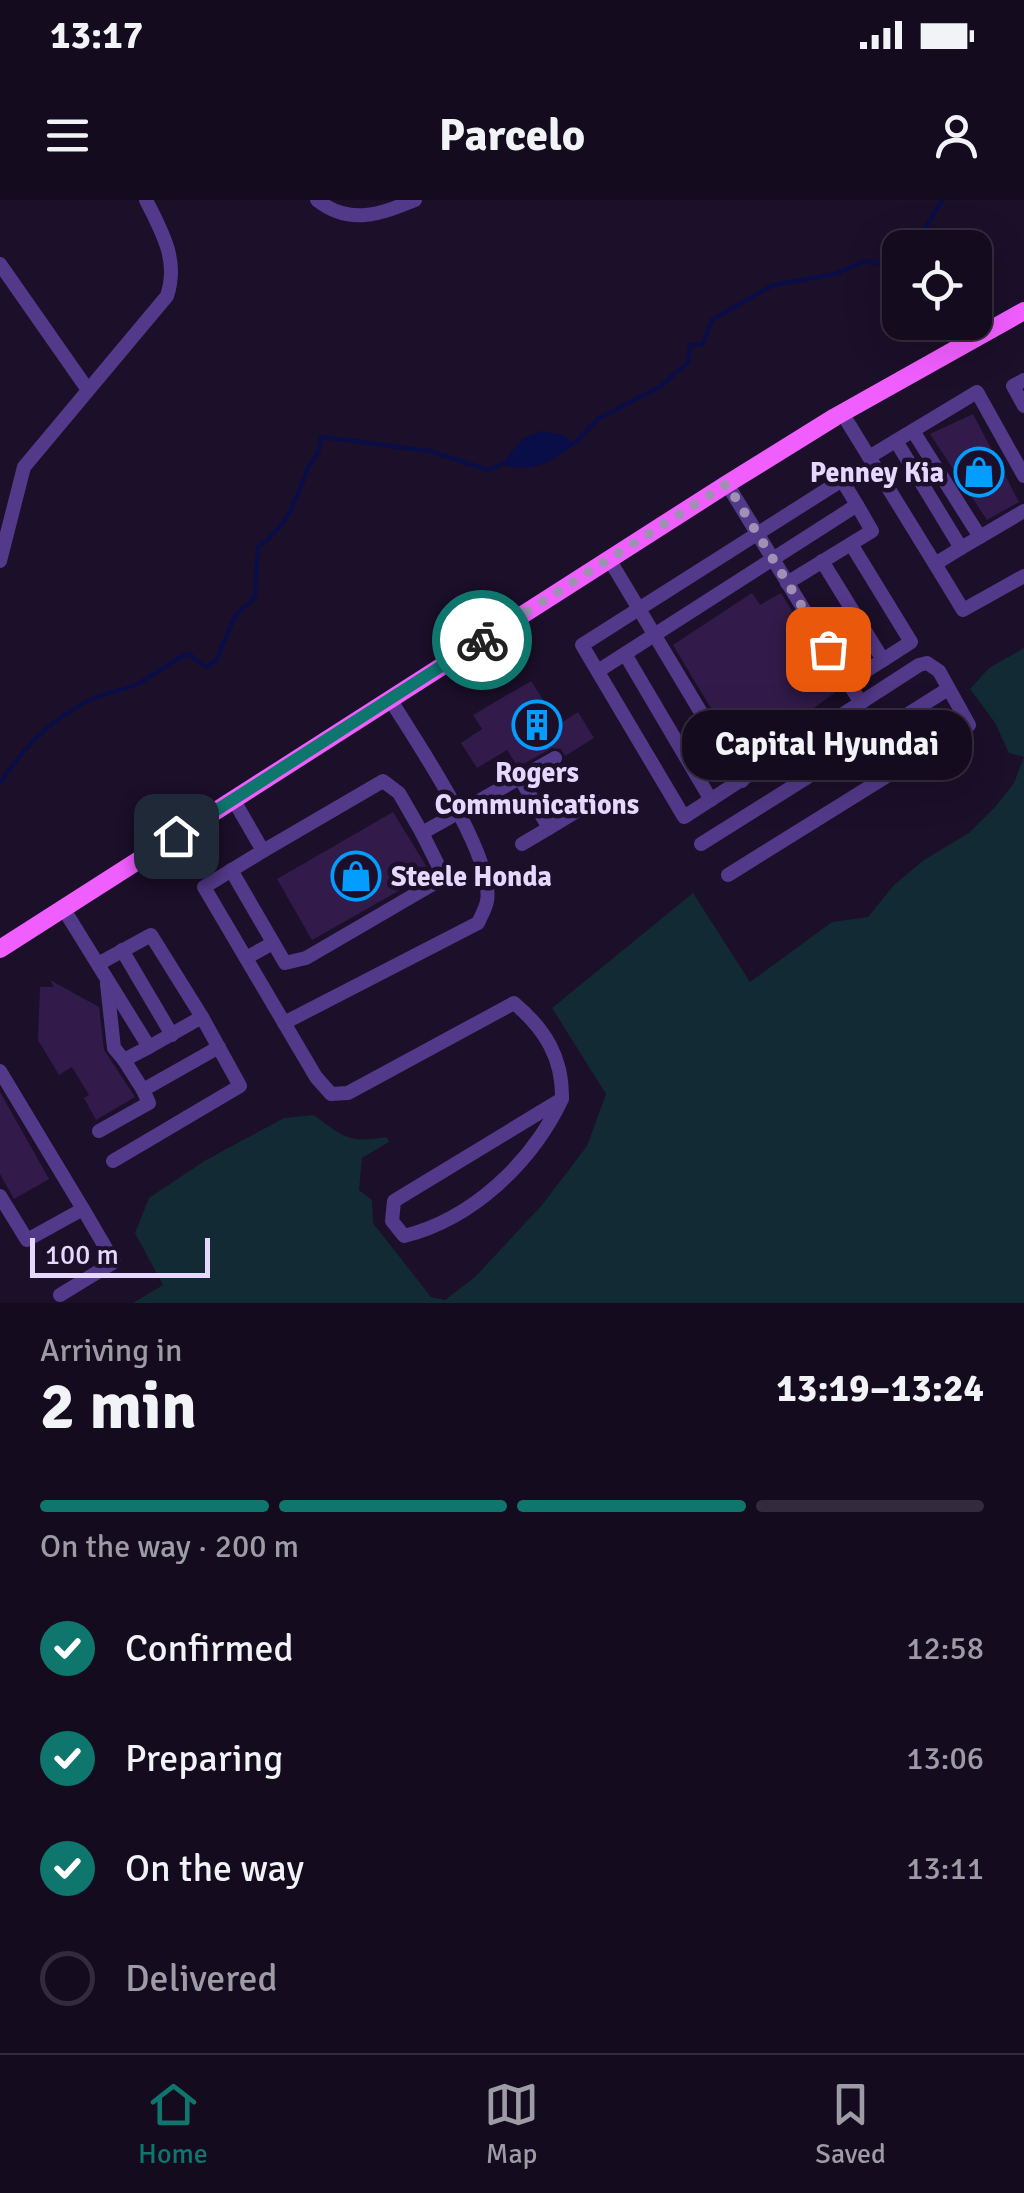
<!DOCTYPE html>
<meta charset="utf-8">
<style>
:root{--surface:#140b1f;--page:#21192c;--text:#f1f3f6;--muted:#9d9ba4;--line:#332b3d;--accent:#0f766e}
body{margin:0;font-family:Signika,sans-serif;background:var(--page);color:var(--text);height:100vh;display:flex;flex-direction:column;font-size:38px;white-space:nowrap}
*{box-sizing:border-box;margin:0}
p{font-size:32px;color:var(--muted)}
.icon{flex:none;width:55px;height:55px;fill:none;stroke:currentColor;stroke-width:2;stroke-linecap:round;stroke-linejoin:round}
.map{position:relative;height:1103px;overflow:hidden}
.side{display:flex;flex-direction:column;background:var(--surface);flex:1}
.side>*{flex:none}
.buttons{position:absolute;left:882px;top:30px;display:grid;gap:20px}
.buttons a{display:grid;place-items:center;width:110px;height:110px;border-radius:20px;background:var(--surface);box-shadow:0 10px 40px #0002,0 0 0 2px var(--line);font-size:50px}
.scale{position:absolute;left:30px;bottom:25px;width:180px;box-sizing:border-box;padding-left:10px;border:5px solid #e7d7ff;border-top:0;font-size:28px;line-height:35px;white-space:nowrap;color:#e7d7ff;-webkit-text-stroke:8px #1b0f29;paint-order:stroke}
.pin{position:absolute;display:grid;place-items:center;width:85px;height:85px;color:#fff;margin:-42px;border-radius:20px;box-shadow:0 5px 15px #0006}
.courier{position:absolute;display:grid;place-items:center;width:100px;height:100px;margin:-50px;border:8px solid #0f766e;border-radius:50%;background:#fff;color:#222;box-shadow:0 2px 12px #0007}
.bubble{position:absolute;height:70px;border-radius:30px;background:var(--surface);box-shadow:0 10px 40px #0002,0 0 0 2px var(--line);font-size:32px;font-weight:800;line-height:70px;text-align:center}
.overview em{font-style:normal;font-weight:800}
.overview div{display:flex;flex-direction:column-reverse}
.overview{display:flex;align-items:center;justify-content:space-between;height:170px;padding:0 40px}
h1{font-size:65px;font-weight:800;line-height:75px}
.bar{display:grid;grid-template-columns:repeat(4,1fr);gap:15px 10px;align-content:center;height:120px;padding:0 40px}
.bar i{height:12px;border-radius:8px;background:var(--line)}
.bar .active{background:var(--accent)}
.bar p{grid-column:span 4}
ol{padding:0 40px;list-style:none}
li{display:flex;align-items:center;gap:30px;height:110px}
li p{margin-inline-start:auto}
li .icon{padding:10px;border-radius:50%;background:var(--accent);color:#fff;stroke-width:4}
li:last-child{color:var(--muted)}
li i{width:55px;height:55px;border:5px solid var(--line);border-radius:50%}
.status{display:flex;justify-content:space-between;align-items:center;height:70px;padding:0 50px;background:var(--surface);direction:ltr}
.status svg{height:28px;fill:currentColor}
header{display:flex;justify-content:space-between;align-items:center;height:130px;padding:0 40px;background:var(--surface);font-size:45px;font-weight:800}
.dock{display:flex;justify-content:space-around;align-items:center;height:140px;border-top:2px solid var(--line);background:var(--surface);font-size:28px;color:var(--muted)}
.dock a{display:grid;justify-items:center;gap:5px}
.dock .active{color:var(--accent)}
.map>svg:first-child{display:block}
.green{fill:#122a33}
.water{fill:#090e48}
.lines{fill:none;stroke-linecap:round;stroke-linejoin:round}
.stream{stroke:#090e48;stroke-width:4}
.building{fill:#321b4a}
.minor{stroke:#533989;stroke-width:14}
.major{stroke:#f15eff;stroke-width:18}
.done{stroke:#a091b4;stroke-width:10;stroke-dasharray:0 18}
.route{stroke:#0f766e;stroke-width:12}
.labels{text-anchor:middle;stroke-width:9;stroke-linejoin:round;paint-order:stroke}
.poi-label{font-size:28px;font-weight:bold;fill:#e7d7ff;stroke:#1b0f29;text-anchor:end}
</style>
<div class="status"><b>13:17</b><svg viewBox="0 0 49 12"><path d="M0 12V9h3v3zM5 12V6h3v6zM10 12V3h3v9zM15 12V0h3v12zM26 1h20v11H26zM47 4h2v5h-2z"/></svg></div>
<header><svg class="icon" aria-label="menu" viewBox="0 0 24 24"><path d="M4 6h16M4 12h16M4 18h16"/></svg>Parcelo<svg class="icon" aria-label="person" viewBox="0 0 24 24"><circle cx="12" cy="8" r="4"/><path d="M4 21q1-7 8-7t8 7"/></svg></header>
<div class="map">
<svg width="1024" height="1103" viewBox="0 0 1024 1103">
<rect width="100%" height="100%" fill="#1b0f29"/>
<path class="green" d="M1024 448V1103H133L163 1085 135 1033 149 998 206 960 284 918 314 915C344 938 349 943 387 937L389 942 362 958 359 990 372 1000 373 1023 431 1097 445 1100 475 1077 542 1005 587 946 606 894 552 808 693 693 750 782 832 722 868 717 894 685 924 660 969 633 996 606 1014 583 1024 557 1009 553 995 523 970 489 989 468Z"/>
<path class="water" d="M541 231 563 235 574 244C554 261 529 275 502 264L522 239Z"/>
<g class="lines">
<g class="stream">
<polyline points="902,48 926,27 942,0"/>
<polyline points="574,244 598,219 661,186 688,162 690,145 703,144 712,120 773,85 835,74 865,61 883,64 900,50"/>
<path d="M0 583C25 546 54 515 97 497 109 492 123 490 135 485 154 476 169 461 189 454L206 467 216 461 235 416 255 397 258 347C288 325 294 305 306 273 312 256 319 261 321 237L430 251 488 270 502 264"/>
</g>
</g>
<g class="building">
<polygon points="973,214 1019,302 987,320 930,234"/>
<polygon points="752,393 760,405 781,393 840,489 742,560 673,445"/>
<polygon points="531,481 559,524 578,512 594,538 565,556 561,549 552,548 518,567 507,550 477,568 461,543 482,529 473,515"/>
<polygon points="393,612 428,669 425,676 312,740 277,679"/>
<polygon points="50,780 99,807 104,850 135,897 96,920 84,898 89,895 72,867 59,875 38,840 40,787 54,787"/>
<polygon points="0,892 49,979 14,999 0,974"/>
</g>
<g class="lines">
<g class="minor">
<path d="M317 0C350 26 380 14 415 0"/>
<polyline points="0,64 88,190"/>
<polyline points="1024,180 1013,186 1024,206"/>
<polyline points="842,213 935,364 961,348 896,241"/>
<polyline points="913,231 980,337"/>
<polyline points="869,257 977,192 1024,276"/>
<polyline points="727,284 861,503"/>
<polyline points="851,344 911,442 883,460"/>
<polyline points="961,348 1024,311"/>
<polyline points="609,359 742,581"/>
<path d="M0 361 24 267 167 96C179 60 162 32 146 0"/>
<polyline points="822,361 883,460 848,482"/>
<polyline points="935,364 963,410 1024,376"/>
<polyline points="787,383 872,331 857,305"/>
<polyline points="625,454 711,600"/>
<polyline points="598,471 857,305 842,280 582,445 684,617 919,465 927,463 939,471 969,525 728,675"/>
<polyline points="520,578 549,628 522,644"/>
<path d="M233 599 263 651 204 687 316 877 331 894 348 893 514 803C545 829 563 858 562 899L394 1001 392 1021 404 1036C473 1019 532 962 562 899"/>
<polyline points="549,628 595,600"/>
<polyline points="701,644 948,489"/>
<polyline points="263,651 383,581 399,593 422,633"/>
<polyline points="231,670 285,763 306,758 433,684 440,669 422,633 555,558"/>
<polyline points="63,708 149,847 202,817 151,735 98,764"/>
<polyline points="122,750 172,835"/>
<polyline points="246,758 273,743"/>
<polyline points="107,784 114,848 124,860"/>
<path d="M284 823 478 723C481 716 486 708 487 701 495 656 415 540 390 499"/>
<polyline points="149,847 124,860 143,890 219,847"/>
<polyline points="0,871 83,1009 27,1040 0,996"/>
<polyline points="99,931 149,903 143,890"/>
<polyline points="113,961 240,886 202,817"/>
<polyline points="60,1095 114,1062 83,1009"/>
</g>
<polyline class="major" points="0,749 727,284 835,217 1024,111"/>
</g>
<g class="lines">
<polyline class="done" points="482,440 727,284 828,449"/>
<polyline class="route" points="176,636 482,440"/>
</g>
<defs>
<g id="shop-ring" transform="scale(2.5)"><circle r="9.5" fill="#1b0f29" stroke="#039dff" stroke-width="1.5"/><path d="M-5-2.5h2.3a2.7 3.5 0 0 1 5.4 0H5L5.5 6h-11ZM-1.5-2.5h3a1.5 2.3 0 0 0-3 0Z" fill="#039dff"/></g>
<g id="building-ring" transform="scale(2.5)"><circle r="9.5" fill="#1b0f29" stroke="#039dff" stroke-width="1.5"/><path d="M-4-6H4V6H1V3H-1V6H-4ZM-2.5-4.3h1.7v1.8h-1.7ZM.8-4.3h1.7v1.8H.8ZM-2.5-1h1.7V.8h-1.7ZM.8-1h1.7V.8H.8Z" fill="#039dff"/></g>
</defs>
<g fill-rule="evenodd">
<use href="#shop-ring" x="979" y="272"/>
<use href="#building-ring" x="537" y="525"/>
<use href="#shop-ring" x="356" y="676"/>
</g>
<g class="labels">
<g class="poi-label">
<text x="944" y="282">Penney Kia</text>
<text x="537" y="582" text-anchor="middle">Rogers<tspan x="537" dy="32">Communications</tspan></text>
<text x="391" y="686" text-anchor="start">Steele Honda</text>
</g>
</g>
</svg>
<div class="buttons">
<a><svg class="icon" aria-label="locate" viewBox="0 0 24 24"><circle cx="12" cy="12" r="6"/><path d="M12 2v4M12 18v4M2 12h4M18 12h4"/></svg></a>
</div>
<div class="scale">100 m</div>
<div class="pin" style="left:828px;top:449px;background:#ea580c"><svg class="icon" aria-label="bag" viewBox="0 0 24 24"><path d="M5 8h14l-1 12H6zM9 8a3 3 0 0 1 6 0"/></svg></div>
<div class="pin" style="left:176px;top:636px;background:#1f2937"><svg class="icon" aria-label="home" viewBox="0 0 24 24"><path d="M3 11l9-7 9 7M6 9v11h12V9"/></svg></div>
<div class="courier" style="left:482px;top:440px"><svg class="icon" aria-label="bike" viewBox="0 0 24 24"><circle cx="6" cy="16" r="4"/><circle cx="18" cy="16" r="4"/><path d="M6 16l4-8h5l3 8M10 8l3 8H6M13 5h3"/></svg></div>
<div class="bubble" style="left:682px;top:510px;width:290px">Capital Hyundai</div>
</div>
<section class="side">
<div class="overview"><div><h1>2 min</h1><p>Arriving in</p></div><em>13:19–13:24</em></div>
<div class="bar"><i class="active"></i><i class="active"></i><i class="active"></i><i></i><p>On the way · 200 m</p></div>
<ol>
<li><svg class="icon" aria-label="check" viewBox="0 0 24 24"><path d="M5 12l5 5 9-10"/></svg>Confirmed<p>12:58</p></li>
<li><svg class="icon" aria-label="check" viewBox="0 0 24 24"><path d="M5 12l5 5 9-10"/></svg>Preparing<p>13:06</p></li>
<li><svg class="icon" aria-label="check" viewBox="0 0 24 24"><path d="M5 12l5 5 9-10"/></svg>On the way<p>13:11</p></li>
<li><i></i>Delivered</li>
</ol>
</section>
<nav class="dock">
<a class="active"><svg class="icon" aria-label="home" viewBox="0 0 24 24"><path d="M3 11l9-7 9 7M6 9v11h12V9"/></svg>Home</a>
<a><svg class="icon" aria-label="map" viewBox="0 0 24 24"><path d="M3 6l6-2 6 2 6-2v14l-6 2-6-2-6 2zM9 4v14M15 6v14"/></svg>Map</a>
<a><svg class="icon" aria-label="saved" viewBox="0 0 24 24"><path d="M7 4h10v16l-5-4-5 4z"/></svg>Saved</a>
</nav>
